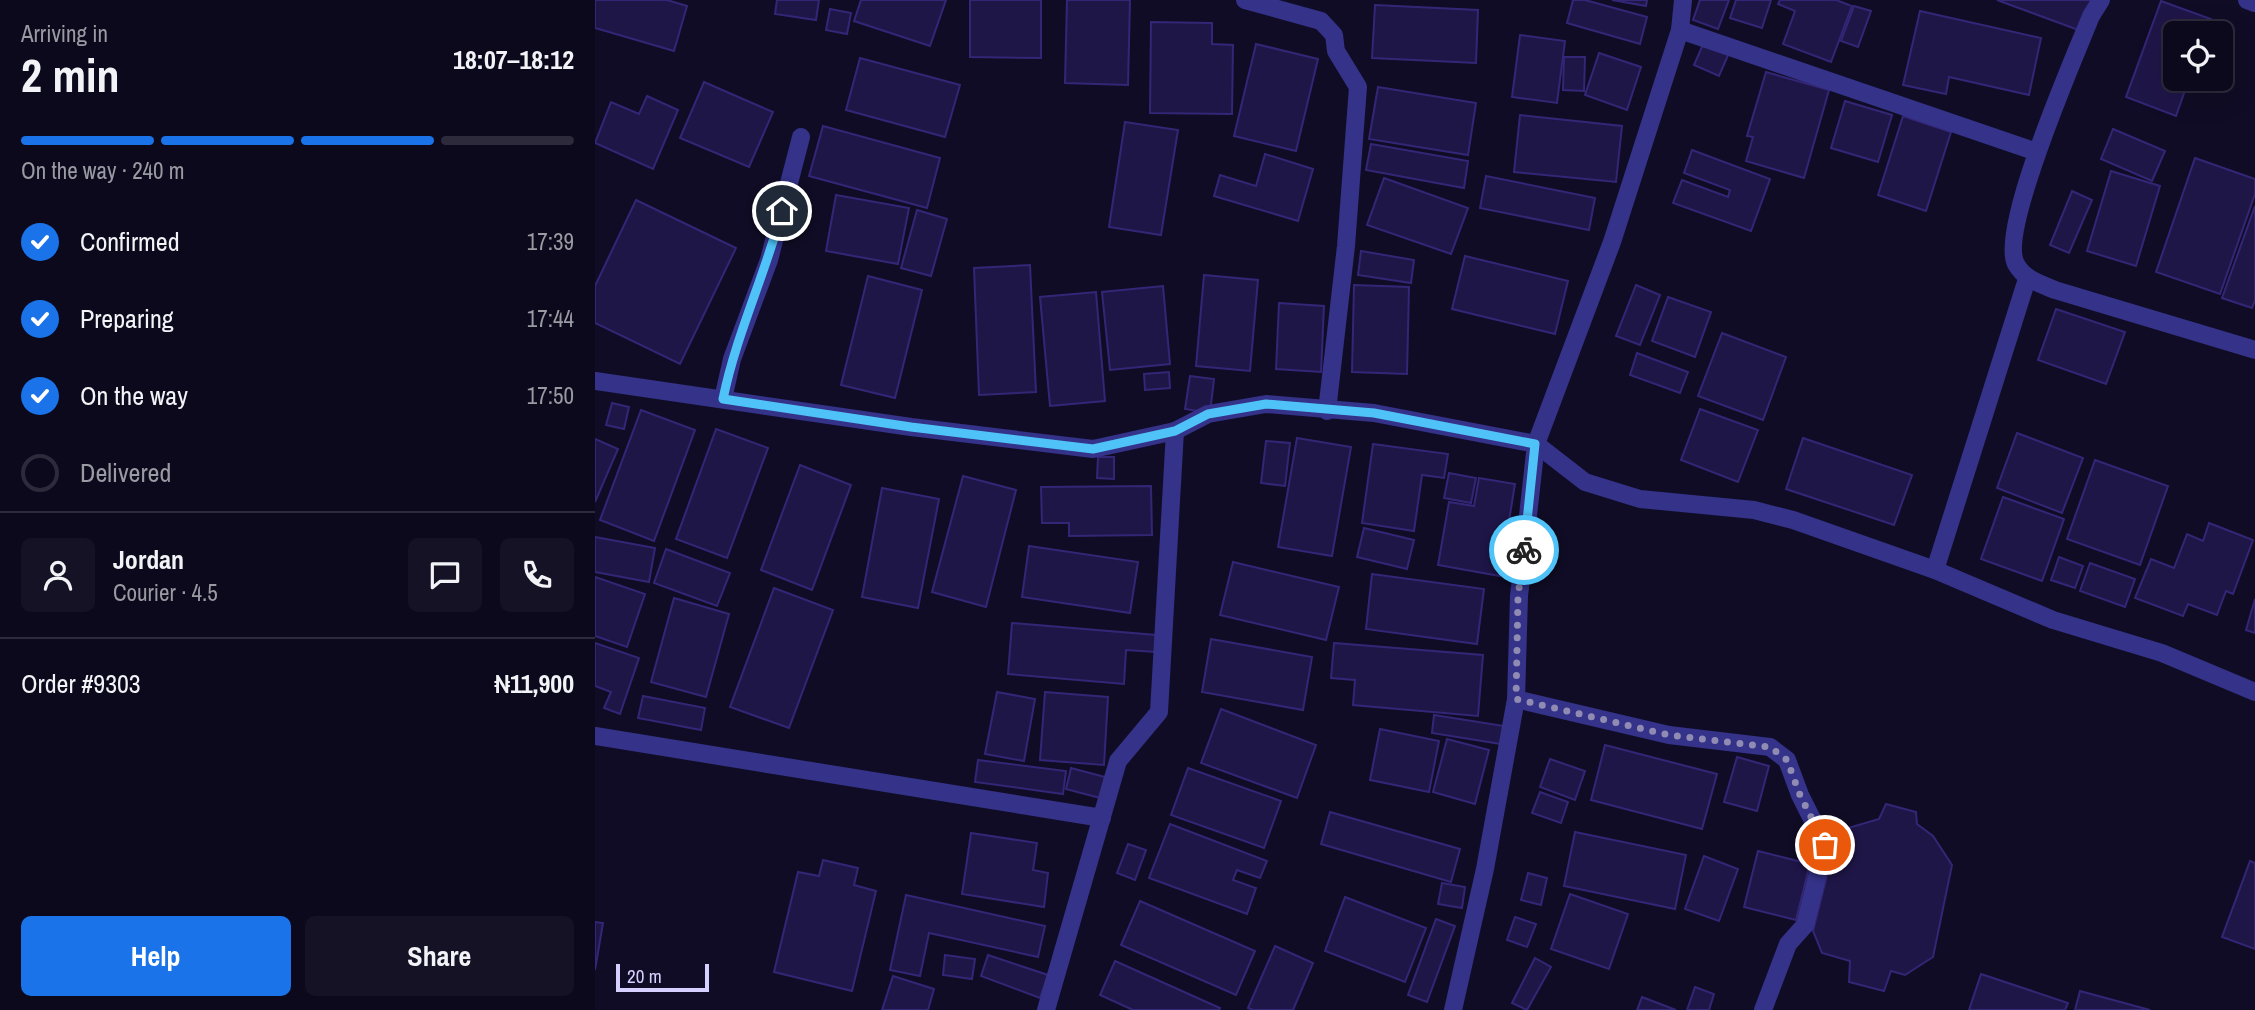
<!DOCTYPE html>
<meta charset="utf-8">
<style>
:root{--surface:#0c091c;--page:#151225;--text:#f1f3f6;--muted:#9a9aa3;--line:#2c2a3b;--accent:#1a73e8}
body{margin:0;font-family:"Archivo Narrow",sans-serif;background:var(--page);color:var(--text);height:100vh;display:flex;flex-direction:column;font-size:26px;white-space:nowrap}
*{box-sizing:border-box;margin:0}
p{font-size:23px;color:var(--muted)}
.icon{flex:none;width:38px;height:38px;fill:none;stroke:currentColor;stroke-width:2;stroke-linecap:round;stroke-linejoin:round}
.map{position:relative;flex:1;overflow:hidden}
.panel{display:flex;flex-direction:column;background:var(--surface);width:595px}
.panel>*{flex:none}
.tools{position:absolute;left:1568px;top:21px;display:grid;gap:14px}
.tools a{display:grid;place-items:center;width:70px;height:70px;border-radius:10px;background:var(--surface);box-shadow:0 7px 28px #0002,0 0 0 2px var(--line);font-size:35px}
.scale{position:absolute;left:21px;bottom:18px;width:93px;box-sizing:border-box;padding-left:7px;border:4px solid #d5d0ff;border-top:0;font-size:19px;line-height:24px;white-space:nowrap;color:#d5d0ff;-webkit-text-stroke:5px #100c25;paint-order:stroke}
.pin{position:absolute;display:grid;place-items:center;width:60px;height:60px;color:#fff;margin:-30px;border:4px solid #fff;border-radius:50%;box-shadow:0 2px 7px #0007}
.courier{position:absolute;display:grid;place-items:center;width:70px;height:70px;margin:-35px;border:5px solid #4fc3f7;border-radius:50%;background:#fff;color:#222;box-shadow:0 2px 9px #0007}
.summary em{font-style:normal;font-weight:800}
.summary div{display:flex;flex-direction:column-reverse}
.summary{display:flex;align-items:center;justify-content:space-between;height:119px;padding:0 21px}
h1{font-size:46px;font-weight:800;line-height:52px}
.bar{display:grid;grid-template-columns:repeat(4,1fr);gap:10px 7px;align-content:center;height:84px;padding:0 21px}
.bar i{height:9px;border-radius:5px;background:var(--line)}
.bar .selected{background:var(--accent)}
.bar p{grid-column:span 4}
.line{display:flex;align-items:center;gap:18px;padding:0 21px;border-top:2px solid var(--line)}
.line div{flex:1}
.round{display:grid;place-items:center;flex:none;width:74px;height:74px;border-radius:10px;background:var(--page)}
ol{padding:0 21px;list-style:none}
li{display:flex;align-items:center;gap:21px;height:77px}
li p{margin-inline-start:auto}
li .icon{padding:7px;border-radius:50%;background:var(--accent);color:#fff;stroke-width:4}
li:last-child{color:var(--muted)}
li i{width:38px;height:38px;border:4px solid var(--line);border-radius:50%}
.primary-button{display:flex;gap:14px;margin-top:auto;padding:14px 21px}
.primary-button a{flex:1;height:80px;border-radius:10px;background:var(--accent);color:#fff;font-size:28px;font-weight:800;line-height:80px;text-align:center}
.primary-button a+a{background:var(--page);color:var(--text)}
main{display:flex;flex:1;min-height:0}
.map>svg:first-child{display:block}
.building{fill:#1f1648;stroke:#342676;stroke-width:2}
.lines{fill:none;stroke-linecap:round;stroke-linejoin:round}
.street{stroke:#343289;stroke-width:18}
.done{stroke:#908bb3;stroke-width:7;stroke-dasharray:0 12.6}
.route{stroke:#4fc3f7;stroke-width:9}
</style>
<main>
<section class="panel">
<div class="summary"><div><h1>2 min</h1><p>Arriving in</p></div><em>18:07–18:12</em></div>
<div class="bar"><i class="selected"></i><i class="selected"></i><i class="selected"></i><i></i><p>On the way · 240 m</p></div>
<ol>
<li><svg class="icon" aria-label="check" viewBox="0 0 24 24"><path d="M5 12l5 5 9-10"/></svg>Confirmed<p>17:39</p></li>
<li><svg class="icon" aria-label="check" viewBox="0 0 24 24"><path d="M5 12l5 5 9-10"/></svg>Preparing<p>17:44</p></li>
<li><svg class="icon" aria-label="check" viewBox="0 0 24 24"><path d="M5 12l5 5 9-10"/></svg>On the way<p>17:50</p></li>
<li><i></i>Delivered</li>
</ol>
<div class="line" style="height:126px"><a class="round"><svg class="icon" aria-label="person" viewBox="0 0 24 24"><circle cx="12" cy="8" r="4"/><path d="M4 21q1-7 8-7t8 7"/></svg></a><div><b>Jordan</b><p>Courier · 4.5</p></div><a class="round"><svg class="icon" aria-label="chat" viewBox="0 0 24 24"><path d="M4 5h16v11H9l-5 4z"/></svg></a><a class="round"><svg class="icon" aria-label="phone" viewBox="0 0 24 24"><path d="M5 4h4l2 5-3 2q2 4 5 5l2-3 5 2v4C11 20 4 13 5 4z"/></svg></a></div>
<div class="line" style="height:91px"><div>Order #9303</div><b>₦11,900</b></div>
<div class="primary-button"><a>Help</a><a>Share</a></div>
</section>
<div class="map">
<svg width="1660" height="1010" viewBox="0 0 1660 1010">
<rect width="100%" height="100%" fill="#100c25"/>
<g class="building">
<polygon points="0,0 72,0 92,6 79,51 0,28"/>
<polygon points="182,0 224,0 221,20 180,14"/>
<polygon points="266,0 351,0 335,46 259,21"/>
<polygon points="375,0 446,0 446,58 375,57"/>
<polygon points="472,0 535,0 533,85 470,83"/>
<polygon points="978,0 990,0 1052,17 1045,44 972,23"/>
<polygon points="1017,0 1052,0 1051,6"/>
<polygon points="1105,0 1134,0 1123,29 1098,20"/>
<polygon points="1141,0 1176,0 1167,28 1135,18"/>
<polygon points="1185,0 1241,0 1257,6 1236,62 1188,44 1200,11 1183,4"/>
<polygon points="1402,0 1498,0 1486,31"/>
<polygon points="1566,1 1616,19 1611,33 1580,33 1580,79 1594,79 1581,116 1531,97"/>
<polygon points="780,5 883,10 881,63 777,58"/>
<polygon points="1259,6 1276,11 1263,47 1246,41"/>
<polygon points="235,9 256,13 252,34 231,30"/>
<polygon points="1325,11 1446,38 1434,95 1354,77 1351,94 1308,85"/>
<polygon points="556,22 617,23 617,44 638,45 637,114 555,113"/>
<polygon points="925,35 970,41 962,103 917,97"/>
<polygon points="1109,42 1134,53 1124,76 1099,65"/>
<polygon points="661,44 723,59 701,151 639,136"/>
<polygon points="1004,53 1046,67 1032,110 990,95"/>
<polygon points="969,57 990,57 989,91 968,90"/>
<polygon points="265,58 365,85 350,137 251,110"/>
<polygon points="1171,72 1234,90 1209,178 1151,161 1158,137 1152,136"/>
<polygon points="109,82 178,112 154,167 85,138"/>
<polygon points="783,87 881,103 873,155 774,139"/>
<polygon points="52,96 83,110 58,169 0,143 16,102 44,114"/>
<polygon points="1250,101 1297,115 1283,162 1236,148"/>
<polygon points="925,115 1027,126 1021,182 919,172"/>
<polygon points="1308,116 1356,132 1331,211 1283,195"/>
<polygon points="530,122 583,130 566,235 514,227"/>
<polygon points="228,126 345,158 332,208 214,176"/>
<polygon points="1518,129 1570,151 1557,181 1506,159"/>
<polygon points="776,144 873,161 869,188 771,170"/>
<polygon points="1097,150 1175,179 1156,231 1078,203 1087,180 1133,197 1135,190 1089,173"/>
<polygon points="670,154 718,169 703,221 619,196 625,175 661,186"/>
<polygon points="1600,158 1660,179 1660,194 1625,294 1561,272"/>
<polygon points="1516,171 1565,186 1541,266 1492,251"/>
<polygon points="891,176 1000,198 994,230 885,208"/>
<polygon points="789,178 873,208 856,254 772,225"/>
<polygon points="1477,191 1497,200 1474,253 1455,245"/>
<polygon points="241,195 314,208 303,264 231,251"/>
<polygon points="41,200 141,248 85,364 0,323 0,286"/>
<polygon points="1660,206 1660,300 1657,308 1627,298"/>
<polygon points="322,210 352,219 336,276 306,268"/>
<polygon points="766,251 819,260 816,283 763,275"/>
<polygon points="870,256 973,281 960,334 857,309"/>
<polygon points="435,265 441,392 384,395 379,268"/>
<polygon points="609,275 663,280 655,371 601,366"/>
<polygon points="273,276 327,290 300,398 246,385"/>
<polygon points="759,285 814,287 812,374 757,372"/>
<polygon points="1041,285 1065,295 1045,345 1021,336"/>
<polygon points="568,286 575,364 515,370 507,292"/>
<polygon points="501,292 510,401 455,406 445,297"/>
<polygon points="1073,297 1116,312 1100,357 1057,341"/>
<polygon points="684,303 729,306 726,372 681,369"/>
<polygon points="1461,309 1530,332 1511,384 1443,360"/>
<polygon points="1127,333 1191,357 1168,420 1103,396"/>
<polygon points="1042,353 1093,372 1085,393 1035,375"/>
<polygon points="574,372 575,388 550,390 549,374"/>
<polygon points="595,376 619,379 615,413 590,409"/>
<polygon points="17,403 34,407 29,429 11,425"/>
<polygon points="1105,409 1163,430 1143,482 1086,460"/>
<polygon points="46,410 100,430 59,541 5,520"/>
<polygon points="121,429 173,448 132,558 81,539"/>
<polygon points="1422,433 1488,458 1467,513 1402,488"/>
<polygon points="702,438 756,447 737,556 683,547"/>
<polygon points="1208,438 1317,475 1299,525 1191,489"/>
<polygon points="0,439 23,449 0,502"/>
<polygon points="671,441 695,443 690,486 666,483"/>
<polygon points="778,444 853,454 849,478 827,475 819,531 767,523"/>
<polygon points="503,457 519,457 519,479 502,478"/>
<polygon points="1500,460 1573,486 1545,565 1472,539"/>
<polygon points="205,465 256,485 217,590 166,570"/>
<polygon points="854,473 881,478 876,503 849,498"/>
<polygon points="368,476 421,490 391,607 337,592"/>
<polygon points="884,478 920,484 905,576 843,565 854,502 879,506"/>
<polygon points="556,486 557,535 474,536 474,523 447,523 446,487"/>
<polygon points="287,488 344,499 323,608 267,597"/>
<polygon points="1408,497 1469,519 1447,581 1386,559"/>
<polygon points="1614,523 1658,540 1638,594 1631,591 1622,615 1593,604 1588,616 1540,598 1556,559 1579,568 1592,534 1608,541"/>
<polygon points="769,528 819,540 812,569 762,557"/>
<polygon points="0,537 60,548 54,582 0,572"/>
<polygon points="434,546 543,562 535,613 427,597"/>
<polygon points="71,549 135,573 122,606 59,583"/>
<polygon points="1464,557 1488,566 1480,588 1456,580"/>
<polygon points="638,562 744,587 731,640 625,615"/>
<polygon points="1495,563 1540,579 1530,607 1485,591"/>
<polygon points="777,574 889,589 882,644 771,629"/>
<polygon points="0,577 50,594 32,647 0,636"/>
<polygon points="179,588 238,610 194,728 135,707"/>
<polygon points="79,598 134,614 111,697 56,682"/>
<polygon points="1660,599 1660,633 1651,630"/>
<polygon points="417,623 561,635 560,652 531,650 529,684 413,674"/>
<polygon points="616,639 717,657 708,710 607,692"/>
<polygon points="0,643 44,658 25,714 9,708 16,692 0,686"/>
<polygon points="739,643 888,655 883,716 758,705 760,680 736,678"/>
<polygon points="402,692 440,699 429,761 390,754"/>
<polygon points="450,692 513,697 509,765 445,760"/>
<polygon points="48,696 110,708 106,730 43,718"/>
<polygon points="626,709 721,745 702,798 606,763"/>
<polygon points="839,715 909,726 906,744 837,733"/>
<polygon points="785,729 844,741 834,792 775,780"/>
<polygon points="852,739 894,750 880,804 838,792"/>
<polygon points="1010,745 1122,774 1107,829 996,800"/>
<polygon points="1142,757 1174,766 1162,811 1129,802"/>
<polygon points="955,759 990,771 980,800 945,787"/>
<polygon points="383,760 471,771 468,794 380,782"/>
<polygon points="476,768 510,777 505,798 471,789"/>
<polygon points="593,768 686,801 669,848 576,815"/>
<polygon points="945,792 973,802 966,823 937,813"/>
<polygon points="1291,804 1321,812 1322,824 1338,836 1357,865 1338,957 1310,975 1296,971 1289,991 1254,982 1255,961 1227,953 1218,931 1243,831 1284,819"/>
<polygon points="735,812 865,849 856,882 726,844"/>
<polygon points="575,824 672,861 665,878 642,870 638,880 661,888 652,914 554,878"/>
<polygon points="980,832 1091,855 1080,909 969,886"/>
<polygon points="376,833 442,843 438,870 453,873 449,907 367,894"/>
<polygon points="533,844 551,850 540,880 522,873"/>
<polygon points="1163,851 1215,864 1201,920 1149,907"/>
<polygon points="1109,856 1143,869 1124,921 1090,909"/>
<polygon points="228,860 263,868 259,885 281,891 257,991 179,972 203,872 224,876"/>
<polygon points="1655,861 1660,863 1660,949 1627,937"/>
<polygon points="933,873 952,878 946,905 926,900"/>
<polygon points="847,883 870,887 867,908 843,904"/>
<polygon points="975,894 1033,914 1014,969 956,949"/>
<polygon points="311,895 450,926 443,957 334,933 325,976 295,970"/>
<polygon points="750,897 831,928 810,982 730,951"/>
<polygon points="545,901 660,951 641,995 526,945"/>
<polygon points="920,917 941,924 932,947 912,940"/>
<polygon points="841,919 860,926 832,1002 813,995"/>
<polygon points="0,922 8,923 0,970"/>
<polygon points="680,946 718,963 698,1010 658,1010 653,1008"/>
<polygon points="350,955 380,959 377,979 348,975"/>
<polygon points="393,955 453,975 445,998 386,976"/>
<polygon points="940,958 956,967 932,1010 917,1003"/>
<polygon points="520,961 625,1008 624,1010 538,1010 505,995"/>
<polygon points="1386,974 1473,1003 1470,1010 1374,1010"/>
<polygon points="298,976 339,989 333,1010 287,1010"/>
<polygon points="1100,987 1119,994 1114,1010 1092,1010"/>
<polygon points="1485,991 1555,1010 1480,1010"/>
<polygon points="1047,997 1081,1010 1042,1010"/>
</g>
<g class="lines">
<g class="street">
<polyline points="650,0 726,21 739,35 741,51 763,87 751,246 732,411"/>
<path d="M1506 0 1496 16C1480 56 1403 231 1421 264 1430 280 1444 283 1460 290L1660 350"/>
<polyline points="1652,0 1660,3"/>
<polyline points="1085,30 1442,152"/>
<polyline points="0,381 316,427 498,449 580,431 613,414 671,404 779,413 941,444 990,482 1045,499 1159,510 1198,520 1340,570 1458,620 1567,653 1660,692"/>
<polyline points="128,399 137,359 174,260 206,137"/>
<polyline points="1340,570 1432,279"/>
<polyline points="921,699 1074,735 1175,747 1192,760 1205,795 1230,845 1210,925 1193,944 1168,1010"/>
<polyline points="0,736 507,818"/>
<polyline points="451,1010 523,761 564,712 580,431"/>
<polyline points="858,1010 890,869 921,699 924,596 941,444 1017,242 1085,30 1088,0"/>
</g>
</g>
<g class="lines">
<polyline class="done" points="929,550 923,596 921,699 1074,735 1175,747 1192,760 1205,795 1230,845"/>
<path class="route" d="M187 211C170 275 141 335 128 399L316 427 498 449 580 431 613 414 671 404 779 413 940 444 929 550"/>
</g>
</svg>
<div class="tools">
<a><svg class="icon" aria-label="locate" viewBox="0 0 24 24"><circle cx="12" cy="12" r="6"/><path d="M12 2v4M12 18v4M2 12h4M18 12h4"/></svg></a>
</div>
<div class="scale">20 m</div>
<div class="pin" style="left:1230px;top:845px;background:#ea580c"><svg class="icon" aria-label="bag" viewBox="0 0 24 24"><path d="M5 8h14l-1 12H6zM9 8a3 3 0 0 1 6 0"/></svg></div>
<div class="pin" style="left:187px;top:211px;background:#1f2937"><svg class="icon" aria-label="home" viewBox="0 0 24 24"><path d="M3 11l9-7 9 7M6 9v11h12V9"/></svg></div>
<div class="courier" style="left:929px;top:550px"><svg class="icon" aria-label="bike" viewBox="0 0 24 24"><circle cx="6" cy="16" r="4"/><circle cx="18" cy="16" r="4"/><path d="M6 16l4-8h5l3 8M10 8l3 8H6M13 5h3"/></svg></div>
</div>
</main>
